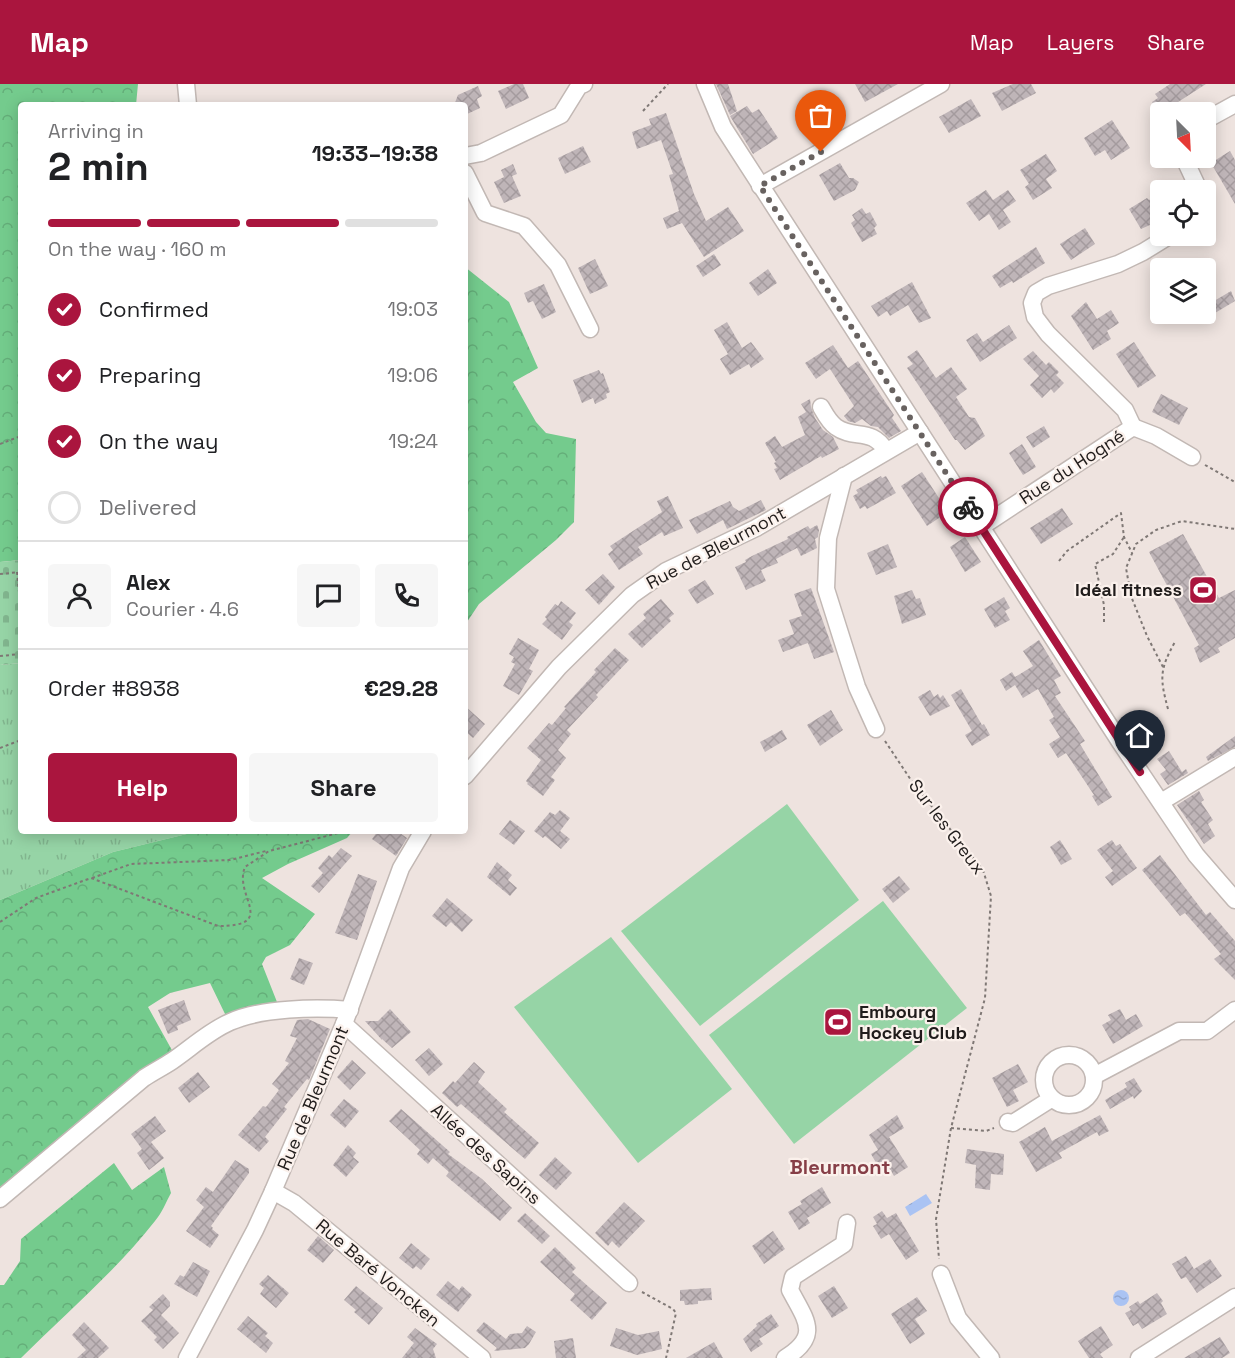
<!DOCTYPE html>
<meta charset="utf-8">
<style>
:root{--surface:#fff;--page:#f6f6f6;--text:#202124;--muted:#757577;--line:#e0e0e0;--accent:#aa153e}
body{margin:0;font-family:"Space Grotesk",sans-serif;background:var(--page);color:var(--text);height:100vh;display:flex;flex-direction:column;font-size:22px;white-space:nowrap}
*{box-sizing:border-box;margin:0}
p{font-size:20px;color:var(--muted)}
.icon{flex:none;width:33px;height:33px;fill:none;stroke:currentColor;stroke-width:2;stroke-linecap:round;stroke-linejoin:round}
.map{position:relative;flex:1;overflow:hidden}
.panel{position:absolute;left:18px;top:18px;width:450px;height:732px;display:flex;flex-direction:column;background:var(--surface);border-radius:6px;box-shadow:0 3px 15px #0003}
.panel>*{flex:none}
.needle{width:39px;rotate:156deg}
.controls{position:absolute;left:1150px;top:18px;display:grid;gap:12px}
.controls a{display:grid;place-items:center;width:66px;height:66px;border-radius:6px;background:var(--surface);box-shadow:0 3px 15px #0003;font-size:30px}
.pin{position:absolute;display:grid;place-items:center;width:51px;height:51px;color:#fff;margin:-62px -26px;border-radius:50% 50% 50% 0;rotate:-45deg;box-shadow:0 0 6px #0007}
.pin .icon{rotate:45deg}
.courier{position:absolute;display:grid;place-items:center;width:60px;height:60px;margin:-30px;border:4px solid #aa153e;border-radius:50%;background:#fff;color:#222;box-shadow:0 2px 8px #0007}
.overview em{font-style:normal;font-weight:700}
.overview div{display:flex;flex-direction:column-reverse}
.overview{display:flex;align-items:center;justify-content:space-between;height:102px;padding:0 30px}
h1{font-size:39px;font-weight:700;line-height:45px}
.bar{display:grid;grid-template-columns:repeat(4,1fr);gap:9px 6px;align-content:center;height:72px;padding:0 30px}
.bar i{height:8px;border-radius:4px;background:var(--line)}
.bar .current{background:var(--accent)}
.bar p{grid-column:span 4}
.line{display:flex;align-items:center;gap:15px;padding:0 30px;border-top:2px solid var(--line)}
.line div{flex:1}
.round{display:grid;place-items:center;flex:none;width:63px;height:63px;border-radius:6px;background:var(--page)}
ol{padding:0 30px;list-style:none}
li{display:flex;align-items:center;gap:18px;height:66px}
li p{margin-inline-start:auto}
li .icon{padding:6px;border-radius:50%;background:var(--accent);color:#fff;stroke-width:4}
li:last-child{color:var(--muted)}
li i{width:33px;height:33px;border:3px solid var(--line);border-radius:50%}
.button{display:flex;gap:12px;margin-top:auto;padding:12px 30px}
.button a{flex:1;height:69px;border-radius:6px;background:var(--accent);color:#fff;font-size:24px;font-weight:700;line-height:69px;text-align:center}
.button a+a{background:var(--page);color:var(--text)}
header{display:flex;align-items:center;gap:36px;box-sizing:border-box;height:84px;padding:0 30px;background:var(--accent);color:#fff}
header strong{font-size:28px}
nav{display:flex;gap:33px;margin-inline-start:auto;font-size:21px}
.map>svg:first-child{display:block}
.grass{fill:url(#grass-tufts)}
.forest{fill:url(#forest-crowns)}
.cemetery{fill:url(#cemetery-stones)}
.pitch{fill:#96d4a6}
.water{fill:url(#water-ripples)}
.building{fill:url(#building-cross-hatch)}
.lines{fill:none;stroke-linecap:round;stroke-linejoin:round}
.minor-casing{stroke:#c2b8b4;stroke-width:19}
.path{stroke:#7f7875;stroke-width:2;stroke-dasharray:3 3;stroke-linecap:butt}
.minor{stroke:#fff;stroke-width:16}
.done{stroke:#686260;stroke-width:6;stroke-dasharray:0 10.8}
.route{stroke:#aa153e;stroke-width:8}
.labels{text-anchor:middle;stroke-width:4.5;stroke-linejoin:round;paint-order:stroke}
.street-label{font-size:18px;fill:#201c1b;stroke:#fbf1ec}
.poi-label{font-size:18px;font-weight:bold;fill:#201c1b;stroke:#fbf1ec;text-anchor:end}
.neighbourhood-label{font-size:20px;font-weight:bold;fill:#863e47;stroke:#fbf1ec}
</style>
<header>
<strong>Map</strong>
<nav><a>Map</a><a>Layers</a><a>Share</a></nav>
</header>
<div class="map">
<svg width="1235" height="1274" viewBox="0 0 1235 1274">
<defs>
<pattern id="grass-tufts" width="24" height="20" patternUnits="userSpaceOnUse" patternTransform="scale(1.5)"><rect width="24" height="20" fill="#96d4a6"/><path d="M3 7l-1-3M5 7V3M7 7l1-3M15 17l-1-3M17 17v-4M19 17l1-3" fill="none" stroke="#81b58e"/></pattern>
<pattern id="forest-crowns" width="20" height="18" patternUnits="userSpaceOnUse" patternTransform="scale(1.5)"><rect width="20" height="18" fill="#74cb8d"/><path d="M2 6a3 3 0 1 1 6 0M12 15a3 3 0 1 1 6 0" fill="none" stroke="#64ae79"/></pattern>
<pattern id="cemetery-stones" width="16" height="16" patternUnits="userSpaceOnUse" patternTransform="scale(1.5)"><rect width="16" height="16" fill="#96d4a6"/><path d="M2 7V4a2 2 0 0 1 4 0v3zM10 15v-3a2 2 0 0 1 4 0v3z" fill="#81b58e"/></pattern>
<pattern id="water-ripples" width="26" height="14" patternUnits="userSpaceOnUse" patternTransform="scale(1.5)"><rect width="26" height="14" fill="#aac3f3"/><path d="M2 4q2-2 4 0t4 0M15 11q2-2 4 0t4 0" fill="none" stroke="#92a7d0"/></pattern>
<pattern id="building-cross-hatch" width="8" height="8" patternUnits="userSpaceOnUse" patternTransform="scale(1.5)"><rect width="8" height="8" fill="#bfb5b8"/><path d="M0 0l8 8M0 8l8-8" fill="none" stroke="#a49b9e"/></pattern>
</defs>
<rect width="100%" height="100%" fill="#eee3df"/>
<polygon class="grass" points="21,579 21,747 199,747 113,768 0,816 0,581"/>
<g class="forest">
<polygon points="0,0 138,0 136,21 21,21 21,476 0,478"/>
<polygon points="465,183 509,218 538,284 513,298 536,338 546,349 576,355 574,438 556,456 479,520 465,541"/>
<polygon points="199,747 353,747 347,754 288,780 262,794 315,830 290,861 266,873 262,880 277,918 226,932 210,899 170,909 148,923 173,968 112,1009 0,1104 0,816 113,768"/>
<path d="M114 1079 132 1106 164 1083 171 1109C166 1118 162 1129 155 1137 115 1188 66 1229 21 1274H0V1201H4L20 1177 21 1155Z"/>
</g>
<polygon class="cemetery" points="21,476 21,579 0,581 0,478"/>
<g class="pitch">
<polygon points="787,720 859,816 700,942 621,847"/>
<polygon points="883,817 967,924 794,1060 709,951"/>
<polygon points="611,853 732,1005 638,1079 514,923"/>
</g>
<g class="water">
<polygon points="926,1110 932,1119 910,1132 905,1123"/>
<circle cx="1121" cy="1214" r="8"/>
</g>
<g class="building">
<polygon points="514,0 523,0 529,14 506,25 498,7"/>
<polygon points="716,0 728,0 737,27 730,31"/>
<polygon points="855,0 898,0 865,18"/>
<polygon points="1013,0 1031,0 1036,9 1002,27 992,9"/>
<polygon points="1170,0 1206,0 1175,20 1181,28 1159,28 1152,18 1158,14 1155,10"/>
<polygon points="478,2 482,12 477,15 480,24 465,31 465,21 454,21 458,11"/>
<polygon points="971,15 981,32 949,49 939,33"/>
<polygon points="828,21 836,35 806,51 799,38"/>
<polygon points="747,22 752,29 759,25 778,54 753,70 730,32"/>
<polygon points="666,29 694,110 706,137 728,123 744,147 704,173 682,139 667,145 663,134 679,127 669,91 673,90 661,56 637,65 632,48 651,41 649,35"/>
<polygon points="1112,36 1130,64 1111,76 1105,66 1095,72 1084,54"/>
<polygon points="583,62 591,78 565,90 558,74"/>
<polygon points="1230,67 1235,76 1235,120 1211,79"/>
<polygon points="1046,70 1057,87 1046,95 1052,104 1033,116 1025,103 1029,100 1020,86"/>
<polygon points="840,79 849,94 853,94 859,98 855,106 834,117 819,91"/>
<polygon points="513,80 517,90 512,92 521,112 504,119 494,98 504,93 501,86"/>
<polygon points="986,106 993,116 1008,106 1016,117 1003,126 1011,138 999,146 989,130 979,137 966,119"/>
<polygon points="1161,109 1161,136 1141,145 1129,125 1147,114 1149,116"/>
<polygon points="862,124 866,130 870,128 877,141 874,144 877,150 862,158 851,139 855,136 852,131"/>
<polygon points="1085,144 1095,160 1071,176 1060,160"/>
<polygon points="1036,163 1045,179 1013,199 1012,197 1000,204 992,192"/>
<polygon points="714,170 721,181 703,193 696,182"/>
<polygon points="595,175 608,202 590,210 578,184"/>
<polygon points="768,185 777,199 758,212 749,199"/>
<polygon points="912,198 931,234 919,239 908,221 890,232 887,227 878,233 871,222"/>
<polygon points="544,200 556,228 542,235 533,217 528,219 524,209"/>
<polygon points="1231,207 1235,217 1215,229 1209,220"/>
<polygon points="1086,218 1097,235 1111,226 1119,239 1107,247 1111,255 1093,266 1071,232"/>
<polygon points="727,238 742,264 751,258 764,275 751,284 749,280 730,291 720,275 728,270 714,246"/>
<polygon points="1009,241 1017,254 980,278 966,256 977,249 983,258"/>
<polygon points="1134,258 1156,292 1138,304 1116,270"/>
<polygon points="833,261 848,284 858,277 894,331 892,334 901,347 889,354 878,343 871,342 862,335 855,339 848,337 844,332 854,322 830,285 816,295 805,279"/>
<polygon points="917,266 936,294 951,283 967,305 956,313 969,333 975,334 985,352 965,366 957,356 955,356 907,284 913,280 907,273"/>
<polygon points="1033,267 1046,281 1049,278 1059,288 1056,291 1064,299 1054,309 1051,305 1042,314 1030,301 1039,292 1023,275"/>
<polygon points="599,286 601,290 603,289 610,308 606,310 607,314 595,320 593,314 582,319 573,296"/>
<polygon points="1161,310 1188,324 1179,341 1152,328"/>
<polygon points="810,315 811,323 815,334 823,346 833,353 839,365 822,374 821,372 780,396 774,385 777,384 774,379 776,378 765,359 775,352 782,363 805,351 798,333 806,328 801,320"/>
<polygon points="1044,342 1050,353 1033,364 1026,353"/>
<polygon points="1022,360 1036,383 1023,391 1009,369"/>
<polygon points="922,388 948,428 927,442 901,402"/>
<polygon points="881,392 882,394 886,392 896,409 867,425 865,422 860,425 853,412 858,409 856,406"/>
<polygon points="668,412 683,444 664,452 662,448 638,463 643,470 619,486 608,470 613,466 610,462 662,428 657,417"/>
<polygon points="761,416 766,426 727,445 723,436 697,450 689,436 730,417 733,423 739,427"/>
<polygon points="1062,424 1073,440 1041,460 1030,444"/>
<polygon points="817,441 819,446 818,453 815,455 817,464 801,472 797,464 776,475 778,479 761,486 766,497 746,506 735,483 746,478 745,476 752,472 788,455 787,453 808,442 810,445"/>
<polygon points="1183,450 1219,514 1235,506 1235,554 1218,564 1220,568 1200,579 1194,564 1199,561 1149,468"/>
<polygon points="965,453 981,478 965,488 950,463"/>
<polygon points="888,460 897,483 876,491 867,469"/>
<polygon points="603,490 615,503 599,521 585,506"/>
<polygon points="705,496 714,510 697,520 688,506"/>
<polygon points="811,504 834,568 814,575 808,559 783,568 778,556 794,550 789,536 802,532 794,510"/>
<polygon points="912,506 916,515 920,514 926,531 902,540 894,512"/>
<polygon points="1004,513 1010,524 1005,527 1010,536 995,544 984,525"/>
<polygon points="661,515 674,530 669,534 671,537 642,564 628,550 646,534 643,530"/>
<polygon points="561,517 576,529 569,538 573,541 562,556 542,540 547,535 545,533 555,520 558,522"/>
<polygon points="518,554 539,566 529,585 533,587 519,611 503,602 515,580 511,578 514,573 509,570"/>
<polygon points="1039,556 1061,592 1054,596 1061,609 1055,612 1085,657 1080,660 1112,713 1098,722 1092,712 1094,711 1066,669 1058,674 1049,660 1060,653 1049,636 1054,633 1038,605 1023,614 1015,601 1006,607 1000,596 1012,588 1015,593 1033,582 1023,567"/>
<polygon points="615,564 629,576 596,611 598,613 567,646 571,650 558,666 566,674 551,693 555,696 543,712 527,700 528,699 526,697 541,676 527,664 549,639 552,641 566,624 564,623 596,588 594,586"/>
<polygon points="961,605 982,641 984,640 990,651 972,662 965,651 972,647 951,611"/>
<polygon points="930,606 934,613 938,610 940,614 943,611 950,622 930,632 918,613"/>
<polygon points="465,622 485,640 473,654 465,647"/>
<polygon points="831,626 843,646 820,662 807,641"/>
<polygon points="782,646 787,655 765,668 760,658"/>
<polygon points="1235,652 1235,663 1208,677 1206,673"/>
<polygon points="1169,667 1182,688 1186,685 1188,689 1168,701 1160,690 1166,686 1157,675"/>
<polygon points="1199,707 1204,716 1201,718 1213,736 1208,740 1215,752 1204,760 1177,721"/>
<polygon points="560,726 570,734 560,747 570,755 561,765 545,752 543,754 534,747 550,728 555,731"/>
<polygon points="510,736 525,747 514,761 499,750"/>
<polygon points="378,747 397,747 407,754 396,772 372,755"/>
<polygon points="1060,756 1072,775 1061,781 1050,763"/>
<polygon points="1112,756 1116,762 1120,760 1137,784 1112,802 1105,793 1113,787 1097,766"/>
<polygon points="341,764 352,772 319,809 311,802 323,789 318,784 329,771 332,774"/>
<polygon points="1160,771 1206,831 1210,828 1235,857 1235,896 1214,875 1221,870 1185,829 1180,832 1142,786"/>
<polygon points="497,778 512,791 508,796 517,804 510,812 487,793"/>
<polygon points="358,790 377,797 357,856 335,849"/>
<polygon points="899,792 910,805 893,819 882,805"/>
<polygon points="447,814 473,836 462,848 451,838 446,843 432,832"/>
<polygon points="299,874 313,879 304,901 290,895"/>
<polygon points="184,916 191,936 177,942 178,946 168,950 158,926"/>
<polygon points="390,925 411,948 392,964 382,955 382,956 365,937 378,937"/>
<polygon points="1120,925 1126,936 1136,930 1143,942 1113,960 1102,941 1111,936 1108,931"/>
<polygon points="308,935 330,945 309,996 307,995 284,1023 287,1025 265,1053 269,1057 259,1068 238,1051 263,1022 266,1023 279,1006 272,1000 289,979 285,977 297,954 290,952 297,936"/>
<polygon points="429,964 443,980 429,992 415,976"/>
<polygon points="352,976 366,989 350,1006 337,993"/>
<polygon points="474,978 485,988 478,998 507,1025 504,1028 539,1059 525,1075 461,1020 457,1023 442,1009 453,997 455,999"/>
<polygon points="1018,980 1028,998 1013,1006 1019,1017 1007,1023 992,994"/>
<polygon points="198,988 210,1003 189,1019 178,1004"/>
<polygon points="1134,994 1142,1007 1134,1015 1133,1012 1110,1025 1105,1016 1127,1003 1125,999"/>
<polygon points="344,1015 359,1027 345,1044 330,1031"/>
<polygon points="401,1025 450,1068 448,1070 482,1095 512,1124 500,1137 446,1092 449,1088 433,1074 428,1080 417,1070 420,1066 389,1037"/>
<polygon points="897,1031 904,1044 889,1053 908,1083 894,1092 885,1077 878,1082 871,1070 878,1066 869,1051"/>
<polygon points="1100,1031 1109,1047 1099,1052 1097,1048 1059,1069 1062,1074 1036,1088 1019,1058 1045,1043 1052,1057"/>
<polygon points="155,1032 166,1047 151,1058 164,1074 149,1086 137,1069 142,1065 131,1050"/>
<polygon points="348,1061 356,1069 353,1073 359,1078 346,1093 333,1081"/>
<polygon points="967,1065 1004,1070 1003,1091 991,1090 990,1106 975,1104 976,1081 965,1079"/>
<polygon points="555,1073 572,1089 556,1106 539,1091"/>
<polygon points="235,1076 249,1085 249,1089 211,1142 213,1144 212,1145 219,1151 210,1164 186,1147 204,1123 196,1116 206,1103 213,1108"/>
<polygon points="822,1103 831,1119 807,1134 810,1139 799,1146 788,1128 802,1120 800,1117"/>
<polygon points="624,1118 645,1137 619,1164 612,1157 608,1162 595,1149"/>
<polygon points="882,1127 887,1134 896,1129 919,1167 906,1176 889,1150 881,1155 873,1142 877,1140 873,1133"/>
<polygon points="525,1129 550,1152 542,1160 517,1137"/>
<polygon points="773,1147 785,1165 764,1180 752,1162"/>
<polygon points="318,1152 334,1166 323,1179 307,1166"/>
<polygon points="411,1159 430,1175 421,1186 416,1182 413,1185 399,1174"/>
<polygon points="555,1163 576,1184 572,1188 607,1219 592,1236 570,1216 575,1210 540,1178"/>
<polygon points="1186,1172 1194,1185 1210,1175 1222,1192 1197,1209 1186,1193 1181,1195 1172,1180"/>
<polygon points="193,1178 210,1187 197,1213 174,1200 180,1191 184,1193"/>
<polygon points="268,1191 289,1209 276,1224 260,1210 264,1204 259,1200"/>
<polygon points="448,1197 459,1206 462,1202 472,1211 458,1228 436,1211"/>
<polygon points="356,1202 383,1224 369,1241 354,1228 356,1226 344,1216"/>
<polygon points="834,1202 848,1224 832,1234 818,1212"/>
<polygon points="711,1204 712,1216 698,1217 698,1220 685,1221 684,1217 680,1217 680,1206"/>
<polygon points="1157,1209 1163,1217 1161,1219 1167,1230 1142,1245 1138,1239 1133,1242 1125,1229 1131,1226 1129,1223 1138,1217 1140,1220"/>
<polygon points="163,1210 170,1218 170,1222 161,1231 179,1249 163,1265 154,1256 157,1253 141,1237 153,1226 149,1223"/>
<polygon points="917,1213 927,1227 915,1235 925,1250 910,1260 891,1230"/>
<polygon points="771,1230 779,1242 759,1255 763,1260 751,1268 743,1255 757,1242 756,1240"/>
<polygon points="248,1232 268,1249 265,1252 273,1259 266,1269 237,1245"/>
<polygon points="84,1238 109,1264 98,1274 77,1274 86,1266 72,1251"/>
<polygon points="484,1238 506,1255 510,1250 522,1249 527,1242 536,1248 529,1260 525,1264 494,1267 497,1264 476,1247"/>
<polygon points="1101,1242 1113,1261 1100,1270 1103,1274 1089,1274 1078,1257"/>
<polygon points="415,1244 437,1260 433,1265 436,1274 402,1274 414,1259 407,1253"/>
<polygon points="616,1244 638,1251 659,1247 662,1265 637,1271 610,1262"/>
<polygon points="1220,1253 1230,1269 1222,1274 1184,1274"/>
<polygon points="573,1254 576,1274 556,1274 554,1257"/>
<polygon points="714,1258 723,1274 686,1274"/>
</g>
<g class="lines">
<g class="minor-casing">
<g id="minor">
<polyline points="186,0 188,21"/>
<polyline points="705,0 723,43 1120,658 1196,771 1235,816"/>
<polyline points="1206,36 1235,20"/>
<polyline points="465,72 481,69 561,31 579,2 584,0"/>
<polyline points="1184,74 1199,106"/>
<polyline points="465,89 485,129 524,142 558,181 590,245"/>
<polyline points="760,102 941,0"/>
<path d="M821 323C825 330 829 338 836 343 854 356 872 343 886 367"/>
<polyline points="1133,343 1125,326 1048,250 1035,233 1032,219 1036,209 1048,202 1118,180 1143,168 1169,152"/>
<polyline points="844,392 828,454 826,505 857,603 876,645"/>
<polyline points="981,443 1133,343 1156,352 1192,373"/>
<polyline points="465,692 559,583 632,511 666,487 756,444 920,348"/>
<polyline points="1161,718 1235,673"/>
<polyline points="344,940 629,1199"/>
<circle cx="1069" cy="996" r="25"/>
<polyline points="1094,992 1179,947 1207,947 1235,926"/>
<polyline points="1008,1038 1013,1039 1051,1015"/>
<polyline points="273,1107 294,1119 482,1274"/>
<path d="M0 1115 144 994C153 988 163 983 172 977 191 964 209 947 230 938 261 924 316 923 350 926"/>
<polyline points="941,1190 958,1234 991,1274"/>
<polyline points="187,1274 255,1146 273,1107 344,940 401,784 423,747"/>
<path d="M785 1274C821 1252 806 1236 790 1206L793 1193 844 1160 847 1139"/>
<polyline points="1139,1274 1235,1213"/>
</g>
</g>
<g class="path">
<polyline points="643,27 668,0"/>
<polyline points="0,360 21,352"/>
<polyline points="1205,381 1235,398"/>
<polyline points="1059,477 1067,467 1121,429 1124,453 1132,469"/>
<polyline points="17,488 21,528"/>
<polyline points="0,490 21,488"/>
<polyline points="1104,538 1104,521 1095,480 1113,470 1124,453"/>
<polyline points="0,572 21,570"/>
<polyline points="1163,583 1147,552 1131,512 1126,484 1136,460 1156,446 1182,437 1235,445"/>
<path d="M1168 625C1160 595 1159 586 1175 558"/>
<polyline points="885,657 913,699 983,786 991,812 985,914 951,1044 936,1135 939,1175"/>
<polyline points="0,664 21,656"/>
<polyline points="92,794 131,780 230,776 266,767"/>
<path d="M0 838 36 814 91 794 218 842C279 842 233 812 245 783L269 767 346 747"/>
<polyline points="951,1044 986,1047 994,1044"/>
<polyline points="642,1208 673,1225 676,1229 666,1274"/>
</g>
<use href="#minor" class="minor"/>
</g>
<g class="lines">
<polyline class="done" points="821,68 760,102 968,423"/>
<polyline class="route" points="968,423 1140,688"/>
</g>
<defs>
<g id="stadium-square" transform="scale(1.5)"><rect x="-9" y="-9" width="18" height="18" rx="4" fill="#aa153e" stroke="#fbf1ec"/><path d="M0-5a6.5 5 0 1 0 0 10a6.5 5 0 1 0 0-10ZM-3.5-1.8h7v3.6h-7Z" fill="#fff"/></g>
</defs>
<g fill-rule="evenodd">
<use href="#stadium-square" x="1203" y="506"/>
<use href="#stadium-square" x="838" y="938"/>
</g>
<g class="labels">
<g class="street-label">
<text transform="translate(1072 383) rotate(-33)" y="6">Rue du Hogné</text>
<text transform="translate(716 464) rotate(-28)" y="6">Rue de Bleurmont</text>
<text transform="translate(947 743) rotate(53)" y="6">Sur les Greux</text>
<text transform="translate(313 1014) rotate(-67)" y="6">Rue de Bleurmont</text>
<text transform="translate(486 1070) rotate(42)" y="6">Allée des Sapins</text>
<text transform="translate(378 1189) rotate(40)" y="6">Rue Baré Voncken</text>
</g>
<g class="poi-label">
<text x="1182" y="512">Idéal fitness</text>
<text x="859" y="934" text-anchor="start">Embourg<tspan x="859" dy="21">Hockey Club</tspan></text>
</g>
<g class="neighbourhood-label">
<text x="840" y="1090">Bleurmont</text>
</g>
</g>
</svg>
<div class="controls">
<a><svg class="needle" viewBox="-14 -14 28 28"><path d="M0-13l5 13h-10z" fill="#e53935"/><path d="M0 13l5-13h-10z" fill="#757577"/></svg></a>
<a><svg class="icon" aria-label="locate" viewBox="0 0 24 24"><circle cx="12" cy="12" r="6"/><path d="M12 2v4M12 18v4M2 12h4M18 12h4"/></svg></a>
<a><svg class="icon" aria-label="layers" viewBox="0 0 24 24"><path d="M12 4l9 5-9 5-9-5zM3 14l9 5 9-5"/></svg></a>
</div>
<div class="pin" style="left:821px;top:68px;background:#ea580c"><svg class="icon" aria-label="bag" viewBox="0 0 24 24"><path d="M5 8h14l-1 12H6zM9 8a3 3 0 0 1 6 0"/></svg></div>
<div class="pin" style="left:1140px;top:688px;background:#1f2937"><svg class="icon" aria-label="home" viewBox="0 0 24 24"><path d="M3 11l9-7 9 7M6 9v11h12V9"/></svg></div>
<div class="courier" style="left:968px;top:423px"><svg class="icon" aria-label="bike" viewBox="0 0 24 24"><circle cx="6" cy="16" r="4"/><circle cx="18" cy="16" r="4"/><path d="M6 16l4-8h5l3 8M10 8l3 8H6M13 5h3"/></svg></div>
<section class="panel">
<div class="overview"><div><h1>2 min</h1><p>Arriving in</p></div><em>19:33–19:38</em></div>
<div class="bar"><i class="current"></i><i class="current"></i><i class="current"></i><i></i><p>On the way · 160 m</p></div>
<ol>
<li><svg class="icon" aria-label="check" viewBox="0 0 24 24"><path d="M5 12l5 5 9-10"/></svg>Confirmed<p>19:03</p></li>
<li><svg class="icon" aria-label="check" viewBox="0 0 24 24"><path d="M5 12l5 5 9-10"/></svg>Preparing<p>19:06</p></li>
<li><svg class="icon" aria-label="check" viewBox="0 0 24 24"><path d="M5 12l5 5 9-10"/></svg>On the way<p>19:24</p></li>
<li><i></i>Delivered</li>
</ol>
<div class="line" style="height:108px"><a class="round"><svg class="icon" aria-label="person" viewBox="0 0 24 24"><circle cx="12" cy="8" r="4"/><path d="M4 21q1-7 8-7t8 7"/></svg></a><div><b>Alex</b><p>Courier · 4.6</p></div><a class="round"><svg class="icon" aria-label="chat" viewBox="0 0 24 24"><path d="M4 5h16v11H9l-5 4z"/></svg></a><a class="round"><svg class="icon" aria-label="phone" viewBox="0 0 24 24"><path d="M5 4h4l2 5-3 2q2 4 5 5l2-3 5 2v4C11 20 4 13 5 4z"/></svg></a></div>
<div class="line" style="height:78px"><div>Order #8938</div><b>€29.28</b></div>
<div class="button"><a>Help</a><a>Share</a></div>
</section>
</div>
